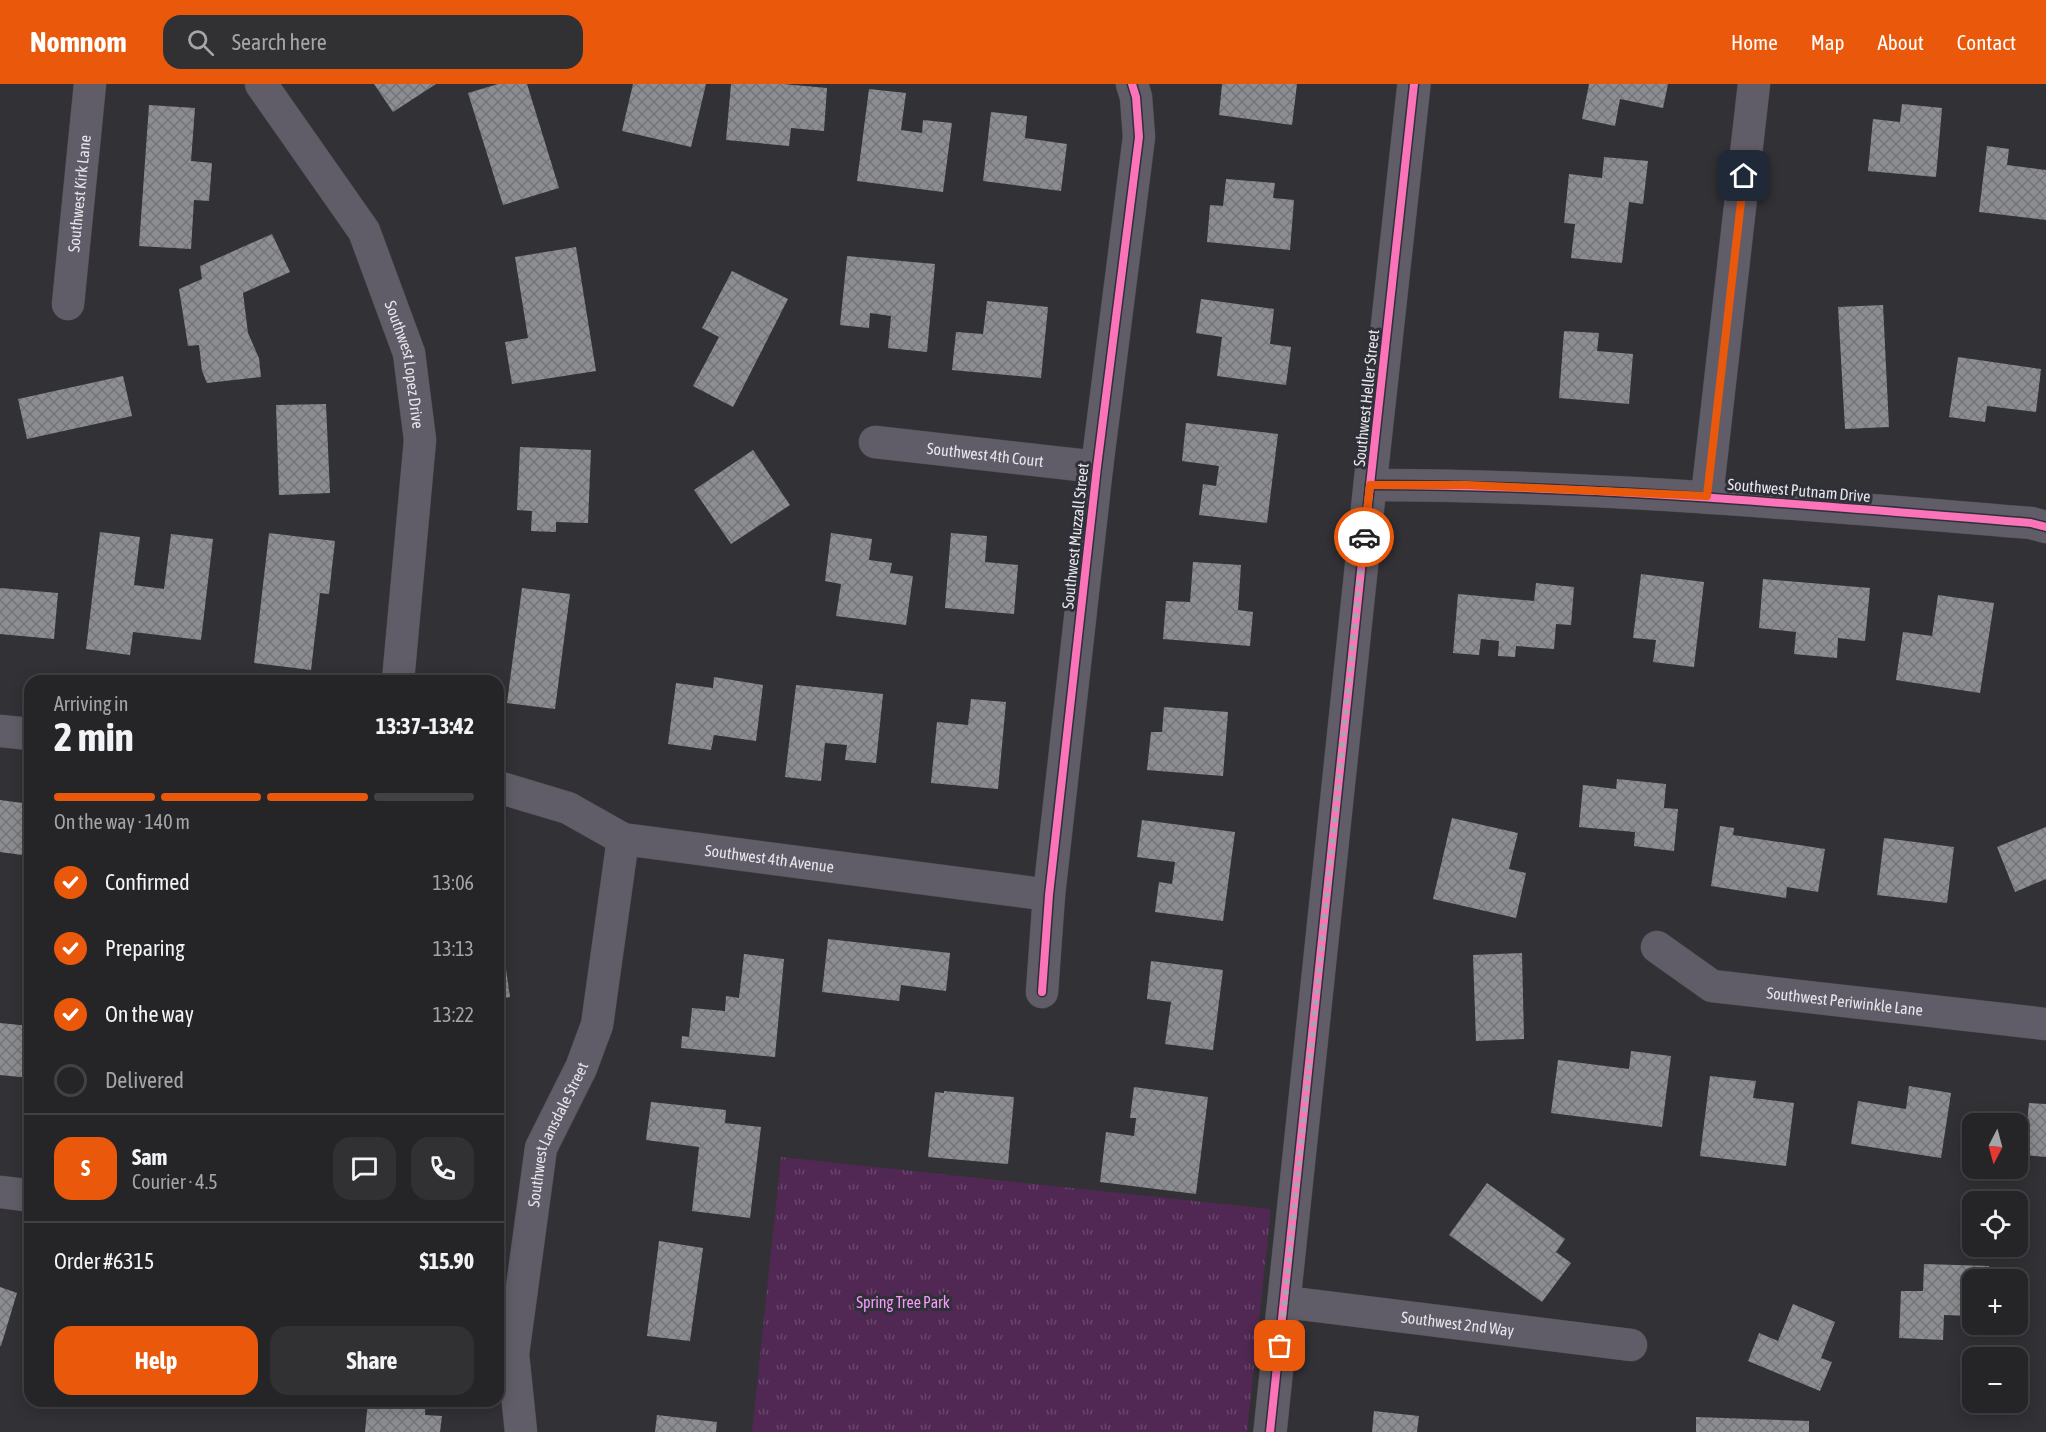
<!DOCTYPE html>
<meta charset="utf-8">
<style>
:root{--surface:#252528;--page:#313134;--text:#f1f3f6;--muted:#a3a5a8;--line:#424245;--accent:#ea580c}
body{margin:0;font-family:"Asap Condensed",sans-serif;background:var(--page);color:var(--text);height:100vh;display:flex;flex-direction:column;font-size:22px;white-space:nowrap}
*{box-sizing:border-box;margin:0}
p{font-size:20px;color:var(--muted)}
.icon{flex:none;width:33px;height:33px;fill:none;stroke:currentColor;stroke-width:2;stroke-linecap:round;stroke-linejoin:round}
.map{position:relative;flex:1;overflow:hidden}
.side{position:absolute;left:24px;top:591px;width:480px;height:732px;display:flex;flex-direction:column;background:var(--surface);border-radius:18px;box-shadow:0 3px 15px #0003,0 0 0 2px var(--line)}
.side>*{flex:none}
.needle{width:39px;rotate:186deg}
.controls{position:absolute;left:1962px;top:1029px;display:grid;gap:12px}
.controls a{display:grid;place-items:center;width:66px;height:66px;border-radius:12px;background:var(--surface);box-shadow:0 3px 15px #0003,0 0 0 2px var(--line);font-size:30px}
.pin{position:absolute;display:grid;place-items:center;width:51px;height:51px;color:#fff;margin:-26px;border-radius:12px;box-shadow:0 3px 9px #0006}
.courier{position:absolute;display:grid;place-items:center;width:60px;height:60px;margin:-30px;border:4px solid #ea580c;border-radius:50%;background:#fff;color:#222;box-shadow:0 2px 8px #0007}
.overview em{font-style:normal;font-weight:700}
.overview div{display:flex;flex-direction:column-reverse}
.overview{display:flex;align-items:center;justify-content:space-between;height:102px;padding:0 30px}
h1{font-size:39px;font-weight:700;line-height:45px}
.bar{display:grid;grid-template-columns:repeat(4,1fr);gap:9px 6px;align-content:center;height:72px;padding:0 30px}
.bar i{height:8px;border-radius:4px;background:var(--line)}
.bar .active{background:var(--accent)}
.bar p{grid-column:span 4}
.line{display:flex;align-items:center;gap:15px;padding:0 30px;border-top:2px solid var(--line)}
.line div{flex:1}
.round{display:grid;place-items:center;flex:none;width:63px;height:63px;border-radius:18px;background:var(--page)}
ol{padding:0 30px;list-style:none}
li{display:flex;align-items:center;gap:18px;height:66px}
li p{margin-inline-start:auto}
li .icon{padding:6px;border-radius:50%;background:var(--accent);color:#fff;stroke-width:4}
li:last-child{color:var(--muted)}
li i{width:33px;height:33px;border:3px solid var(--line);border-radius:50%}
.action{display:flex;gap:12px;margin-top:auto;padding:12px 30px}
.action a{flex:1;height:69px;border-radius:18px;background:var(--accent);color:#fff;font-size:24px;font-weight:700;line-height:69px;text-align:center}
.action a+a{background:var(--page);color:var(--text)}
header{display:flex;align-items:center;gap:36px;box-sizing:border-box;height:84px;padding:0 30px;background:var(--accent);color:#fff}
header strong{font-size:28px}
nav{display:flex;gap:33px;margin-inline-start:auto;font-size:21px}
.search{width:420px;height:54px;background:var(--page);display:flex;align-items:center;gap:15px;box-sizing:border-box;padding:0 21px;border-radius:18px;color:var(--muted);font-size:22px}
.map>svg:first-child{display:block}
.park{fill:url(#park-tufts)}
.building{fill:url(#building-cross-hatch)}
.lines{fill:none;stroke-linecap:round;stroke-linejoin:round}
.minor-casing{stroke:#4f4f52;stroke-width:33}
.tertiary-casing{stroke:#4f4f52;stroke-width:34}
.minor{stroke:#615d68;stroke-width:32}
.tertiary{stroke:#615d68;stroke-width:33}
.cycleway-casing{stroke:#2f3038;stroke-width:11}
.cycleway{stroke:#fb73b8;stroke-width:8}
.done{stroke:#a6a6ac;stroke-width:6;stroke-dasharray:0 10.8}
.route{stroke:#ea580c;stroke-width:8}
.labels{text-anchor:middle;stroke-width:6;stroke-linejoin:round;paint-order:stroke}
.street-label{font-size:16px;fill:#e5e5eb;stroke:#2f3038}
.park-label{font-size:16px;fill:#f59bf8;stroke:#2f3038}
</style>
<header>
<strong>Nomnom</strong>
<div class="search"><svg class="icon" aria-label="search" viewBox="0 0 24 24"><circle cx="10" cy="10" r="6"/><path d="M15 15l6 6"/></svg>Search here</div>
<nav><a>Home</a><a>Map</a><a>About</a><a>Contact</a></nav>
</header>
<div class="map">
<svg width="2046" height="1348" viewBox="0 0 2046 1348">
<defs>
<pattern id="park-tufts" width="24" height="20" patternUnits="userSpaceOnUse" patternTransform="scale(1.5)"><rect width="24" height="20" fill="#502853"/><path d="M3 7l-1-3M5 7V3M7 7l1-3M15 17l-1-3M17 17v-4M19 17l1-3" fill="none" stroke="#69476c"/></pattern>
<pattern id="building-cross-hatch" width="8" height="8" patternUnits="userSpaceOnUse" patternTransform="scale(1.5)"><rect width="8" height="8" fill="#8c8d91"/><path d="M0 0l8 8M0 8l8-8" fill="none" stroke="#737477"/></pattern>
</defs>
<rect width="100%" height="100%" fill="#313136"/>
<polygon class="park" points="781,1073 1271,1125 1247,1348 752,1348"/>
<g class="building">
<polygon points="374,0 436,0 393,28"/>
<polygon points="498,0 527,0 559,104 503,121 468,9"/>
<polygon points="633,0 706,0 691,63 622,47"/>
<polygon points="731,0 783,0 827,4 824,47 791,44 789,62 726,56"/>
<polygon points="1222,0 1297,0 1292,41 1219,31"/>
<polygon points="1589,0 1668,0 1663,24 1620,15 1615,42 1582,35"/>
<polygon points="869,5 906,9 901,46 922,49 923,36 952,39 943,108 857,97"/>
<polygon points="1902,20 1942,24 1936,93 1868,87 1873,35 1900,38"/>
<polygon points="149,21 195,24 191,77 212,79 209,117 194,116 191,165 139,162"/>
<polygon points="991,28 1027,32 1025,54 1067,60 1061,107 983,97"/>
<polygon points="1987,62 2009,65 2007,81 2046,86 2046,136 1979,128"/>
<polygon points="1604,73 1648,77 1643,120 1629,118 1622,179 1571,174 1575,140 1564,139 1569,90 1602,94"/>
<polygon points="1226,95 1275,99 1273,114 1294,116 1290,166 1207,158 1210,121 1223,122"/>
<polygon points="272,150 290,188 243,209 248,249 259,274 261,293 207,299 202,287 199,261 188,262 179,205 202,195 200,182"/>
<polygon points="576,163 596,287 512,300 505,258 528,254 515,173"/>
<polygon points="847,172 935,180 927,268 888,264 891,232 870,229 869,244 840,241"/>
<polygon points="732,187 788,215 733,323 693,302 719,253 702,244"/>
<polygon points="1201,215 1274,225 1270,260 1291,263 1286,301 1217,292 1222,253 1196,249"/>
<polygon points="987,217 1048,223 1041,294 952,286 956,248 983,250"/>
<polygon points="1883,221 1889,343 1845,345 1838,223"/>
<polygon points="1564,247 1599,249 1597,267 1633,270 1629,320 1559,314"/>
<polygon points="1958,273 2041,285 2036,328 1987,322 1985,338 1949,333"/>
<polygon points="123,292 132,332 27,355 18,315"/>
<polygon points="326,320 330,409 279,411 276,321"/>
<polygon points="1186,339 1278,350 1267,439 1199,431 1203,400 1216,402 1219,382 1182,377"/>
<polygon points="520,363 591,366 588,439 556,438 556,448 531,447 532,427 517,426"/>
<polygon points="753,366 790,421 731,460 694,406"/>
<polygon points="100,448 140,453 134,501 164,505 171,450 213,455 201,556 133,548 130,571 86,565"/>
<polygon points="269,449 335,457 329,510 320,509 311,586 254,579"/>
<polygon points="831,449 872,455 869,476 892,479 890,489 913,492 906,541 836,532 841,500 825,497"/>
<polygon points="951,449 987,452 985,478 1018,481 1014,530 945,524"/>
<polygon points="1193,478 1241,481 1238,526 1253,528 1250,562 1163,555 1166,517 1190,518"/>
<polygon points="1641,490 1704,498 1694,583 1653,578 1656,556 1633,554"/>
<polygon points="1763,495 1870,504 1865,557 1838,554 1837,574 1794,570 1796,548 1759,544"/>
<polygon points="1536,499 1574,503 1571,541 1556,540 1554,565 1516,562 1515,573 1498,572 1499,557 1481,555 1479,571 1453,569 1458,510 1534,517"/>
<polygon points="0,504 58,509 54,555 0,550"/>
<polygon points="522,504 570,510 555,625 507,619"/>
<polygon points="1938,511 1994,519 1980,609 1896,596 1903,548 1932,552"/>
<polygon points="714,593 763,601 756,657 714,651 711,666 668,660 676,599 713,604"/>
<polygon points="796,601 883,610 876,679 845,676 847,661 825,659 821,697 785,693"/>
<polygon points="971,615 1006,618 998,705 931,699 937,638 968,641"/>
<polygon points="1164,623 1228,628 1223,692 1147,686 1151,648 1162,648"/>
<polygon points="1617,695 1666,700 1664,724 1678,725 1674,767 1634,762 1635,748 1579,743 1583,701 1616,705"/>
<polygon points="0,716 30,720 30,772 0,768"/>
<polygon points="1452,734 1518,749 1509,785 1526,789 1516,834 1433,815"/>
<polygon points="1142,736 1235,748 1223,837 1155,828 1159,798 1172,800 1175,778 1137,773"/>
<polygon points="1720,742 1734,744 1733,751 1825,765 1818,808 1787,803 1786,814 1711,802"/>
<polygon points="2046,743 2046,795 2015,808 1997,763"/>
<polygon points="1884,754 1954,763 1947,819 1877,811"/>
<polygon points="828,855 950,869 946,907 901,901 899,917 822,908"/>
<polygon points="1522,869 1524,955 1476,957 1473,871"/>
<polygon points="744,870 784,875 775,973 681,964 682,952 689,953 692,924 725,927 726,912 739,914"/>
<polygon points="498,871 504,871 510,913 498,915"/>
<polygon points="1151,877 1223,886 1213,966 1165,960 1171,918 1147,915"/>
<polygon points="0,939 30,942 30,994 0,991"/>
<polygon points="1631,967 1671,972 1662,1043 1551,1029 1558,976 1629,985"/>
<polygon points="1710,992 1756,997 1753,1014 1794,1019 1786,1082 1700,1072"/>
<polygon points="1909,1002 1951,1009 1941,1074 1851,1060 1858,1017 1906,1025"/>
<polygon points="1134,1003 1208,1013 1196,1110 1100,1098 1106,1048 1134,1052 1136,1034 1130,1034"/>
<polygon points="944,1007 1014,1013 1008,1080 928,1073 935,1008 944,1009"/>
<polygon points="651,1018 726,1026 725,1039 761,1043 750,1134 692,1127 699,1063 646,1056"/>
<polygon points="2029,1019 2046,1020 2046,1073 2024,1071"/>
<polygon points="1487,1099 1565,1155 1556,1168 1571,1179 1542,1218 1449,1151"/>
<polygon points="659,1157 703,1164 690,1257 647,1252"/>
<polygon points="1924,1180 1989,1182 1989,1196 1972,1196 1972,1232 1944,1231 1943,1256 1899,1254 1901,1207 1923,1207"/>
<polygon points="0,1203 17,1209 1,1262 0,1262"/>
<polygon points="1793,1220 1835,1238 1821,1274 1832,1278 1820,1307 1748,1277 1759,1249 1778,1257"/>
<polygon points="368,1317 426,1317 425,1331 442,1332 440,1348 365,1348"/>
<polygon points="1374,1327 1419,1332 1417,1348 1372,1348"/>
<polygon points="657,1331 717,1338 716,1348 655,1348"/>
<polygon points="1696,1333 1809,1337 1809,1348 1696,1348"/>
</g>
<g class="lines">
<g class="minor-casing">
<g id="minor">
<path id="s1" d="M261 0 364 147 409 269 420 356 398 597"/>
<path id="s2" d="M68 220 90 0"/>
<path id="s3" d="M875 358 1097 383"/>
<path d="M1370 401C1591 401 1811 421 2031 439L2046 443"/>
<polyline points="1707,412 1754,0"/>
<polyline points="0,647 30,650"/>
<path id="s4" d="M498 703 568 724 623 755 1049 811"/>
<path id="s5" d="M1657 863 1712 902 2046 940"/>
<polyline points="1042,908 1049,811 1097,383 1139,53 1136,13 1132,0"/>
<polyline points="0,1108 25,1111"/>
<path id="s6" d="M1285 1218 1631 1261"/>
<path id="s7" d="M521 1348 513 1270 541 1064 581 984 597 941 623 755"/>
</g>
</g>
<g class="tertiary-casing">
<polyline id="tertiary" points="1270,1348 1370,401 1414,0"/>
</g>
<use href="#minor" class="minor"/>
<use href="#tertiary" class="tertiary"/>
<g class="cycleway-casing">
<g id="cycleway">
<path d="M1370 401C1591 401 1811 421 2031 439L2046 443"/>
<polyline points="1042,908 1049,811 1097,383 1139,53 1136,13 1132,0"/>
<polyline points="1270,1348 1370,401 1414,0"/>
</g>
</g>
<use href="#cycleway" class="cycleway"/>
</g>
<g class="lines">
<polyline class="done" points="1280,1262 1364,453"/>
<polyline class="route" points="1364,453 1370,401 1467,401 1707,412 1744,92"/>
</g>
<g class="labels">
<g class="street-label">
<text dy="6" stroke="none"><textPath href="#s2" startOffset="111">Southwest Kirk Lane</textPath></text>
<text dy="6" stroke="none"><textPath href="#s1" startOffset="320">Southwest Lopez Drive</textPath></text>
<text transform="translate(1366 314) rotate(-84)" y="6">Southwest Heller Street</text>
<text dy="6" stroke="none"><textPath href="#s3" startOffset="111">Southwest 4th Court</textPath></text>
<text transform="translate(1799 406) rotate(5)" y="6">Southwest Putnam Drive</text>
<text transform="translate(1075 452) rotate(-84)" y="6">Southwest Muzzall Street</text>
<text dy="6" stroke="none"><textPath href="#s4" startOffset="284">Southwest 4th Avenue</textPath></text>
<text dy="6" stroke="none"><textPath href="#s5" startOffset="201">Southwest Periwinkle Lane</textPath></text>
<text dy="6" stroke="none"><textPath href="#s7" startOffset="304">Southwest Lansdale Street</textPath></text>
<text dy="6" stroke="none"><textPath href="#s6" startOffset="174">Southwest 2nd Way</textPath></text>
</g>
<g class="park-label">
<text x="903" y="1224">Spring Tree Park</text>
</g>
</g>
</svg>
<div class="controls">
<a><svg class="needle" viewBox="-14 -14 28 28"><path d="M0-13l5 13h-10z" fill="#e53935"/><path d="M0 13l5-13h-10z" fill="#a3a5a8"/></svg></a>
<a><svg class="icon" aria-label="locate" viewBox="0 0 24 24"><circle cx="12" cy="12" r="6"/><path d="M12 2v4M12 18v4M2 12h4M18 12h4"/></svg></a>
<a>+</a>
<a>−</a>
</div>
<div class="pin" style="left:1280px;top:1262px;background:#ea580c"><svg class="icon" aria-label="bag" viewBox="0 0 24 24"><path d="M5 8h14l-1 12H6zM9 8a3 3 0 0 1 6 0"/></svg></div>
<div class="pin" style="left:1744px;top:92px;background:#1f2937"><svg class="icon" aria-label="home" viewBox="0 0 24 24"><path d="M3 11l9-7 9 7M6 9v11h12V9"/></svg></div>
<div class="courier" style="left:1364px;top:453px"><svg class="icon" aria-label="car" viewBox="0 0 24 24"><path d="M5 17H2v-5l4-1 3-4h7l3 4 3 1v5h-3M9 17h6M6 11h13"/><circle cx="7" cy="17" r="2"/><circle cx="17" cy="17" r="2"/></svg></div>
<section class="side">
<div class="overview"><div><h1>2 min</h1><p>Arriving in</p></div><em>13:37–13:42</em></div>
<div class="bar"><i class="active"></i><i class="active"></i><i class="active"></i><i></i><p>On the way · 140 m</p></div>
<ol>
<li><svg class="icon" aria-label="check" viewBox="0 0 24 24"><path d="M5 12l5 5 9-10"/></svg>Confirmed<p>13:06</p></li>
<li><svg class="icon" aria-label="check" viewBox="0 0 24 24"><path d="M5 12l5 5 9-10"/></svg>Preparing<p>13:13</p></li>
<li><svg class="icon" aria-label="check" viewBox="0 0 24 24"><path d="M5 12l5 5 9-10"/></svg>On the way<p>13:22</p></li>
<li><i></i>Delivered</li>
</ol>
<div class="line" style="height:108px"><b class="round" style="background:var(--accent);color:#fff">S</b><div><b>Sam</b><p>Courier · 4.5</p></div><a class="round"><svg class="icon" aria-label="chat" viewBox="0 0 24 24"><path d="M4 5h16v11H9l-5 4z"/></svg></a><a class="round"><svg class="icon" aria-label="phone" viewBox="0 0 24 24"><path d="M5 4h4l2 5-3 2q2 4 5 5l2-3 5 2v4C11 20 4 13 5 4z"/></svg></a></div>
<div class="line" style="height:78px"><div>Order #6315</div><b>$15.90</b></div>
<div class="action"><a>Help</a><a>Share</a></div>
</section>
</div>
